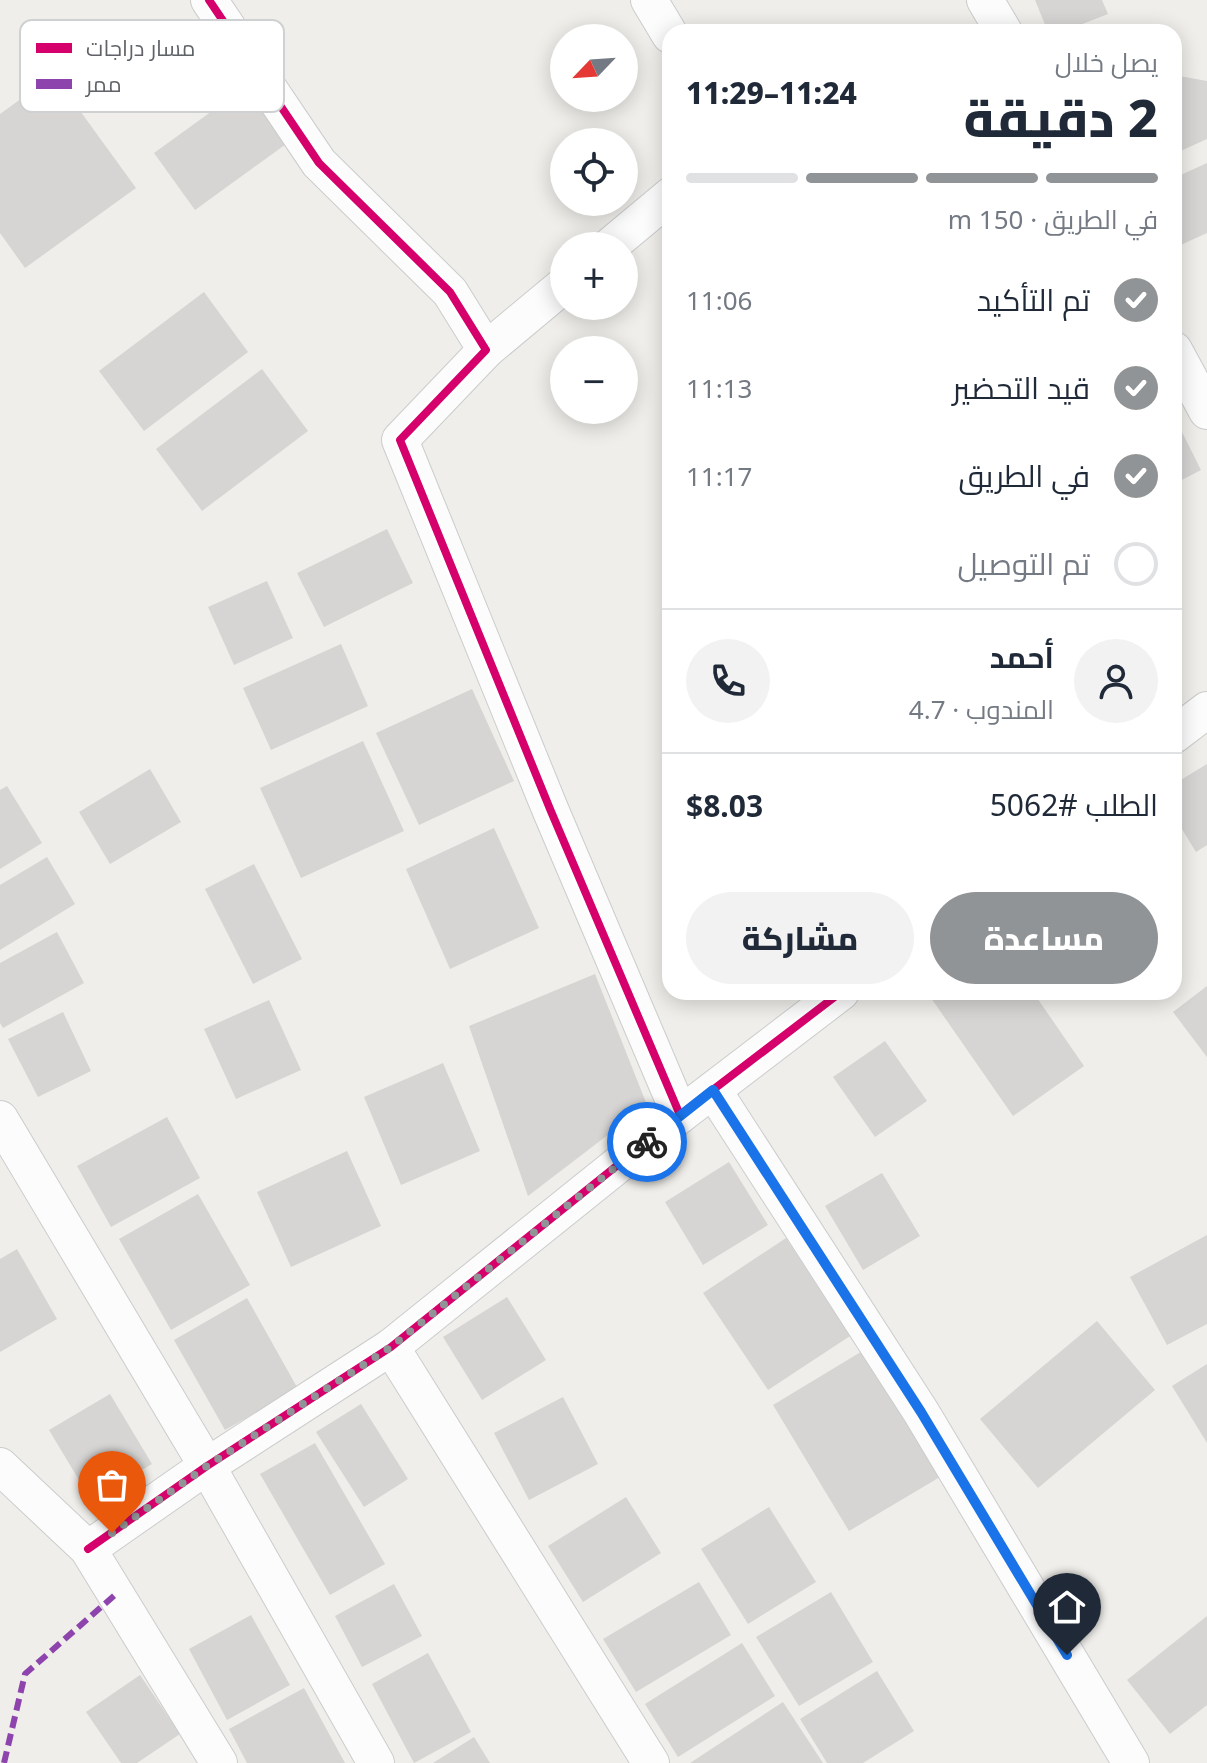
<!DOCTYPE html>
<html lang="ar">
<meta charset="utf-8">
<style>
:root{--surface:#fff;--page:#f2f2f3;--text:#1f2937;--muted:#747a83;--line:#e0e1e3;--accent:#919496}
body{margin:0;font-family:"Noto Sans",Cairo,sans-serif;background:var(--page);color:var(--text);direction:rtl;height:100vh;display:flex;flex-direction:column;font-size:30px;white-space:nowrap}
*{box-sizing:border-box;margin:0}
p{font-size:26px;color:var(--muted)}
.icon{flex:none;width:44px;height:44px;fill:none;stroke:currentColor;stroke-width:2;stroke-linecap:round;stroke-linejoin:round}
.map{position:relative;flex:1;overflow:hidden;direction:ltr}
.panel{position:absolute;left:662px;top:24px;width:520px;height:976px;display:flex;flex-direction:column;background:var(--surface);border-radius:24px;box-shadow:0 4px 20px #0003;direction:rtl}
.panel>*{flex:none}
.needle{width:52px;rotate:245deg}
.fabs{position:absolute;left:550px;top:24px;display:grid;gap:16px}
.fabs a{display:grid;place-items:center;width:88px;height:88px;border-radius:50%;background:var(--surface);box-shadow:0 4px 20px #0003;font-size:40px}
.pin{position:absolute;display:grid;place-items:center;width:68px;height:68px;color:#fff;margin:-82px -34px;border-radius:50% 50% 50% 0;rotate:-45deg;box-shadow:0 0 8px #0007}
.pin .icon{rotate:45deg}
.courier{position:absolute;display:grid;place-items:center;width:80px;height:80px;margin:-40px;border:6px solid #1a73e8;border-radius:50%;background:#fff;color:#222;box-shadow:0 2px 10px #0007}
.head em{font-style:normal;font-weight:800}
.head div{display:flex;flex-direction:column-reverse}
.head{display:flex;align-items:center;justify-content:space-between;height:136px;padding:0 24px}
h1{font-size:52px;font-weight:800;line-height:60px}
.bar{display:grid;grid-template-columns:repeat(4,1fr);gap:12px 8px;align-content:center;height:96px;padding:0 24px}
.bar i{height:10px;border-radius:6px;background:var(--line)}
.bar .on{background:var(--accent)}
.bar p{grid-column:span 4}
.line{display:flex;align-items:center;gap:20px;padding:0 24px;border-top:2px solid var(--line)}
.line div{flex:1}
.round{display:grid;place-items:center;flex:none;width:84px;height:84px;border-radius:42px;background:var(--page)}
ol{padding:0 24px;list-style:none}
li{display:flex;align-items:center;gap:24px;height:88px}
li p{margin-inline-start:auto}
li .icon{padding:8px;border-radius:50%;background:var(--accent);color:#fff;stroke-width:4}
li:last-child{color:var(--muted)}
li i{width:44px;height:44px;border:4px solid var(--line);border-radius:50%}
.primary-button{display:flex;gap:16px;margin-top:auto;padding:16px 24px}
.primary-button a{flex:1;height:92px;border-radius:48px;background:var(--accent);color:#fff;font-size:32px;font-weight:800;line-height:92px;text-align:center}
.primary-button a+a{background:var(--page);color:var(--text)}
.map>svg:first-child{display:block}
.building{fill:#d6d5d3}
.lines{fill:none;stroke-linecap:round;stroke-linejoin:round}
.minor-casing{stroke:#cbcccc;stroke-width:38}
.minor{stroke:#fdfcfc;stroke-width:36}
.quiet{stroke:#8e44ad;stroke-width:6;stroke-dasharray:12 6;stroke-linecap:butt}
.cycleway-casing{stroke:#fff;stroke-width:13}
.cycleway{stroke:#d6006c;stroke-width:8}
.done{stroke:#919496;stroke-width:8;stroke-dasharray:0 14.4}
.route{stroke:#1a73e8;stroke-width:10}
.key{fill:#fff;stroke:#cfd0d2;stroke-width:2}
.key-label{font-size:22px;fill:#5f6368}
</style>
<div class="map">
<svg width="1207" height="1763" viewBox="0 0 1207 1763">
<rect width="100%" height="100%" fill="#efeeea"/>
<g class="building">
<polygon points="1035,0 1102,0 1108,14 1062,32 1048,32"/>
<polygon points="54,75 136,188 25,268 0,233 0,114"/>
<polygon points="1174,75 1207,81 1207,139 1174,154"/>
<polygon points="248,85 289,142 195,210 154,153"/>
<polygon points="1207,163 1207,233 1174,248 1174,178"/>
<polygon points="204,292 248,352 144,431 99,371"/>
<polygon points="262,369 308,431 202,511 156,449"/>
<polygon points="1174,416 1201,470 1174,484"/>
<polygon points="387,529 413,583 324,627 297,573"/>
<polygon points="267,581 293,638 234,665 208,607"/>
<polygon points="341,644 368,706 271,750 243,688"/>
<polygon points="472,689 514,781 419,825 376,733"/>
<polygon points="363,741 404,831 301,878 260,788"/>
<polygon points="1207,764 1207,845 1196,852 1174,816 1174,784"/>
<polygon points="150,769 181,822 110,864 79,812"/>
<polygon points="7,786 42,843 0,869 0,790"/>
<polygon points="494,828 539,928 450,969 406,869"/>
<polygon points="47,857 75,904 0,950 0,885"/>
<polygon points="254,864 302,959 253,984 205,889"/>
<polygon points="57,932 84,983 3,1028 0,1023 0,963"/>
<polygon points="595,974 647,1105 528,1196 469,1026"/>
<polygon points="1207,986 1207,1057 1173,1012"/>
<polygon points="934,992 1033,992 1084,1066 1013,1116 929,995"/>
<polygon points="269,1000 301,1070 236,1099 204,1029"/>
<polygon points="63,1012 91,1071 38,1097 8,1039"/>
<polygon points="885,1041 927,1101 875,1137 833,1077"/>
<polygon points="443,1063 480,1151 401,1185 364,1097"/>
<polygon points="167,1117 200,1178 111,1227 77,1166"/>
<polygon points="347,1151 381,1226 291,1267 257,1192"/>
<polygon points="729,1162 768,1225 703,1265 665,1202"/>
<polygon points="882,1173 920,1236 863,1270 825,1206"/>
<polygon points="198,1194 250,1285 171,1330 119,1239"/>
<polygon points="1207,1235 1207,1324 1167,1345 1130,1277"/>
<polygon points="786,1238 850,1336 768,1390 703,1293"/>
<polygon points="17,1249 57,1319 0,1352 0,1259"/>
<polygon points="507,1297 546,1360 482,1400 443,1337"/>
<polygon points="247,1298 298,1389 225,1430 174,1340"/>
<polygon points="1097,1321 1155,1390 1038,1488 980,1419"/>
<polygon points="864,1350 940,1477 849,1531 773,1405"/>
<polygon points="1207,1364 1207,1443 1172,1386"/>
<polygon points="110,1394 152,1464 91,1500 49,1430"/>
<polygon points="563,1397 598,1464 529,1500 494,1433"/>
<polygon points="361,1404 408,1479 364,1507 316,1432"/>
<polygon points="315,1443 385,1564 330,1595 260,1474"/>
<polygon points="626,1497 661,1553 583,1602 548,1546"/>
<polygon points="769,1507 816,1582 748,1624 701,1549"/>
<polygon points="699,1582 731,1635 636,1692 603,1639"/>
<polygon points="394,1584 422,1636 362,1667 335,1616"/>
<polygon points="831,1592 873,1662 799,1706 756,1637"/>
<polygon points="251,1615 290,1685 227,1720 189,1649"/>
<polygon points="1207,1616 1207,1705 1170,1734 1127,1680"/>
<polygon points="742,1643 775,1696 678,1757 645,1704"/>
<polygon points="428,1653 471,1732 414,1763 372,1684"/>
<polygon points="877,1671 914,1731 863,1763 827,1763 800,1719"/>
<polygon points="140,1675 180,1734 137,1763 121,1763 86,1712"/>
<polygon points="304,1688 345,1763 247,1763 229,1729"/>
<polygon points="783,1702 823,1763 690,1763"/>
<polygon points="474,1737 490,1763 433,1763"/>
</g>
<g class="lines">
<g class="minor-casing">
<g id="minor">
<polyline points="209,0 319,163 450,292 486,350 400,440 550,809 680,1115"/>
<polyline points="649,0 670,35"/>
<polyline points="985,0 1004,32"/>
<polyline points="610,246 670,196"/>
<polyline points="486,350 564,285"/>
<polyline points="1174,350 1207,411"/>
<polyline points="1174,735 1207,710"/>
<polyline points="713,1090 921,1412 1131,1763"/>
<polyline points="0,1119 207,1466 376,1763"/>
<polyline points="391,1347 651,1763"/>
<polyline points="0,1466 88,1549 219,1763"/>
<polyline points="88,1549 207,1466 391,1347 680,1115 841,992"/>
</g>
</g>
<use href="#minor" class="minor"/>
<polyline class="quiet" points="4,1763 25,1674 116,1594"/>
<g class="cycleway-casing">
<g id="cycleway">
<polyline points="209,0 319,163 450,292 486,350 400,440 550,809 680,1115"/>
<polyline points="88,1549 207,1466 391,1347 680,1115 841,992"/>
</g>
</g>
<use href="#cycleway" class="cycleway"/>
</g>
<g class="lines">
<polyline class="done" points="112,1533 207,1466 391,1347 647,1142"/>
<polyline class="route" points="647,1142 713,1090 921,1412 1067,1655"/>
</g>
<rect x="20" y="20" width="264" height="92" rx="12" class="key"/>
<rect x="36" y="43" width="36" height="10" fill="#d6006c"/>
<rect x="36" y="79" width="36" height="10" fill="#8e44ad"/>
<g class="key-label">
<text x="86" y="56">مسار دراجات</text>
<text x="86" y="92">ممر</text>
</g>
</svg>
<div class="fabs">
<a><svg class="needle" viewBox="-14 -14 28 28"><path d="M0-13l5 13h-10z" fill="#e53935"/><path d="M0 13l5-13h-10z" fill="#747a83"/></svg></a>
<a><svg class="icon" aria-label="locate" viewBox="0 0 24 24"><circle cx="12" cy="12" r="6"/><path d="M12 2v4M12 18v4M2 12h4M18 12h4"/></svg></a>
<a>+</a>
<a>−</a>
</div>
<div class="pin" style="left:112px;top:1533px;background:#ea580c"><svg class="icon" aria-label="bag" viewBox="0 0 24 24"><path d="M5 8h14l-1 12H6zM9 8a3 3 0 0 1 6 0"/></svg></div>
<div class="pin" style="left:1067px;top:1655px;background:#1f2937"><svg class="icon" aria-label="home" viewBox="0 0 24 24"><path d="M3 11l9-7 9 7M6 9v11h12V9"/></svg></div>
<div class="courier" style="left:647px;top:1142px"><svg class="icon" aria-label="bike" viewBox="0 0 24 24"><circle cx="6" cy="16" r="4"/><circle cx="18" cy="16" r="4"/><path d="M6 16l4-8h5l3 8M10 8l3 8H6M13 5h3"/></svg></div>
<section class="panel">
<div class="head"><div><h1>2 دقيقة</h1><p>يصل خلال</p></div><em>11:24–11:29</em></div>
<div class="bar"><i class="on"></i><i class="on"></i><i class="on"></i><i></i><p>في الطريق · 150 m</p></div>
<ol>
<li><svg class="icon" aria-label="check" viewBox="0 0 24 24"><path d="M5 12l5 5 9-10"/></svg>تم التأكيد<p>11:06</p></li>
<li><svg class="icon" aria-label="check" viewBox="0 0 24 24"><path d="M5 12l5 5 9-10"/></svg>قيد التحضير<p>11:13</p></li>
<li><svg class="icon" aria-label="check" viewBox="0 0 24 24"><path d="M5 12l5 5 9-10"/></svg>في الطريق<p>11:17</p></li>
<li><i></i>تم التوصيل</li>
</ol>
<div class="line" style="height:144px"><a class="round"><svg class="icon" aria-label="person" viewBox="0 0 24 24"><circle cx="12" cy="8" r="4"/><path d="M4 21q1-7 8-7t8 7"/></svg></a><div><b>أحمد</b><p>المندوب · 4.7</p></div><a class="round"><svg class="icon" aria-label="phone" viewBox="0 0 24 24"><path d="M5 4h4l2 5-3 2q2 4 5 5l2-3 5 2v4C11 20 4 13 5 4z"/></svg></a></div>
<div class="line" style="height:104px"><div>الطلب #5062</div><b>$8.03</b></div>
<div class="primary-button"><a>مساعدة</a><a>مشاركة</a></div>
</section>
</div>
